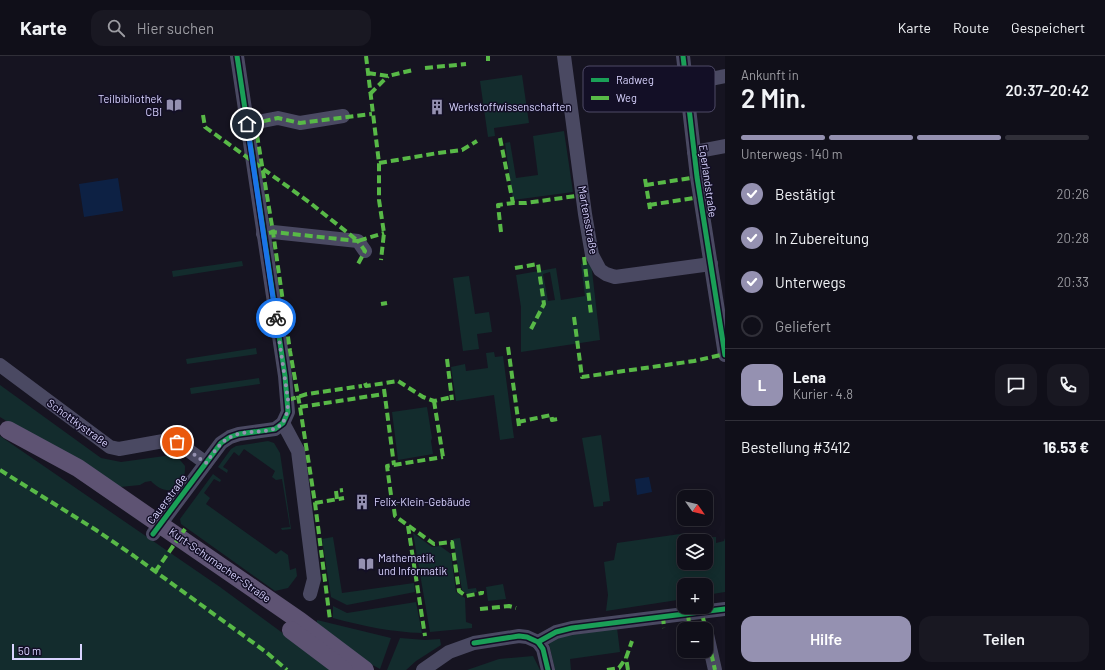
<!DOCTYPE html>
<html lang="de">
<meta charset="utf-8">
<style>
:root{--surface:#100f19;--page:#191822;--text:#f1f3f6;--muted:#9c9ca2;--line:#302f38;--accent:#9591b1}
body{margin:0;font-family:Barlow,sans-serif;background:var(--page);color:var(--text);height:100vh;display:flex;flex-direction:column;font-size:15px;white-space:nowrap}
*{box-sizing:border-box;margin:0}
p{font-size:13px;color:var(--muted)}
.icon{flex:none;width:22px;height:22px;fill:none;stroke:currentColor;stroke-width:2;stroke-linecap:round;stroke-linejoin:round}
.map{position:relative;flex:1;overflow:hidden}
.drawer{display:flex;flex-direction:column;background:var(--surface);width:380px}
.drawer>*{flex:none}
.needle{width:26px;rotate:124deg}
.tools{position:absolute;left:677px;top:434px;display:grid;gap:8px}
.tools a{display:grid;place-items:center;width:36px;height:36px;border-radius:8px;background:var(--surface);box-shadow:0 2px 10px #0003,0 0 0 1px var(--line);font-size:20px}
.scale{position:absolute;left:12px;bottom:10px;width:70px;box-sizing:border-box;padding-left:4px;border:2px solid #d9d4ff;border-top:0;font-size:11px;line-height:14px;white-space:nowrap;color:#d9d4ff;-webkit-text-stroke:3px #130f26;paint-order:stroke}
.pin{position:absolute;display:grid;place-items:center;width:34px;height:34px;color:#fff;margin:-17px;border:2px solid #fff;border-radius:50%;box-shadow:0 1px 4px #0007}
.courier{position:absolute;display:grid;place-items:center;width:40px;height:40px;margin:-20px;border:3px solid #1a73e8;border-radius:50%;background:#fff;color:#222;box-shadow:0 1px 5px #0007}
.summary em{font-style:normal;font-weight:600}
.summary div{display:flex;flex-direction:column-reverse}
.summary{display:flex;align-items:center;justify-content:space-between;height:68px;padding:0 16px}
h1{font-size:26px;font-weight:600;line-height:30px}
.bar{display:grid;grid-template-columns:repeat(4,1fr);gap:6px 4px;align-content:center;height:48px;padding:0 16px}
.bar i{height:5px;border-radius:3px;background:var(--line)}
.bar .active{background:var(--accent)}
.bar p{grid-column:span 4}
.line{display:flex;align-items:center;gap:10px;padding:0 16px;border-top:1px solid var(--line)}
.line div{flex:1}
.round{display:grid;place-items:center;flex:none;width:42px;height:42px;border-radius:12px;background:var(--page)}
ol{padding:0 16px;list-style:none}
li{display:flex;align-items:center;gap:12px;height:44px}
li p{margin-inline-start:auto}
li .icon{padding:4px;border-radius:50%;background:var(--accent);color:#fff;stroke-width:4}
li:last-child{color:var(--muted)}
li i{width:22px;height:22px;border:2px solid var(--line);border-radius:50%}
.cta{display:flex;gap:8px;margin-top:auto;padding:8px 16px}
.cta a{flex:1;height:46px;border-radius:12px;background:var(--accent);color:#fff;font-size:16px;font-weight:600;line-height:46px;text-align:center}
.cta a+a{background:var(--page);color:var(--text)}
header{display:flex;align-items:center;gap:24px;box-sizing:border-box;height:56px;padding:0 20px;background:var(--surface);border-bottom:1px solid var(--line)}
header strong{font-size:19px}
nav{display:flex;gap:22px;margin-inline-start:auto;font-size:14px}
.search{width:280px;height:36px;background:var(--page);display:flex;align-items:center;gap:10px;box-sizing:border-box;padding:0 14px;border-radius:12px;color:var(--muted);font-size:15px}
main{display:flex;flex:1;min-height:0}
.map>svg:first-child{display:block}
.green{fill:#132c2d;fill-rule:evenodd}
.water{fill:#0d2144}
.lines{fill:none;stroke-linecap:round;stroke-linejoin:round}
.minor{stroke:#4a4962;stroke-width:14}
.major{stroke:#5e5373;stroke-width:18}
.quiet{stroke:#58b947;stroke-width:4;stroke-dasharray:8 4;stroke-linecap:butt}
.cycleway-casing{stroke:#130f26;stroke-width:8}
.cycleway{stroke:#1a9f57;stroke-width:5}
.done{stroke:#9591b1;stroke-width:4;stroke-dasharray:0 7.2}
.route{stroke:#1a73e8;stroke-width:5}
.labels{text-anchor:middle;stroke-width:3;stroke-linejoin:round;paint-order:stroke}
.poi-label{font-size:11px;fill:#d9d4ff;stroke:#130f26;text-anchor:start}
.street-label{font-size:11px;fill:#d9d4ff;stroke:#130f26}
.key{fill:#130f26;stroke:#4e4a67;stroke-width:1}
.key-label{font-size:11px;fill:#d9d4ff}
</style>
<header>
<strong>Karte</strong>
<div class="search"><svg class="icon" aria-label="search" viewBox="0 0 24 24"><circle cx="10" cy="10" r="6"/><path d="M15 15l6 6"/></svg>Hier suchen</div>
<nav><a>Karte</a><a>Route</a><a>Gespeichert</a></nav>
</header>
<main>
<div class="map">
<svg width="725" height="614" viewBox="0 0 725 614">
<rect width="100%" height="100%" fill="#161421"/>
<g class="green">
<polygon points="522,19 529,67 494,72 495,80 488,81 480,25"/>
<polygon points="564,75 573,136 513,144 505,87 510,86 516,122 538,119 533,80"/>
<polygon points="242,205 243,210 173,221 172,215"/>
<path d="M591 206 600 284 521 296V251L516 219 556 212 561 244 585 240 581 208ZM550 216 555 244 548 245 543 218Z"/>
<polygon points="469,220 475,258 489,256 492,276 477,278 479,293 463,295 453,222"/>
<polygon points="256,292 257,298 187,308 186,303"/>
<polygon points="494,296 495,301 503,300 514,382 500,384 494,339 456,345 451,311 465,308 466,315 488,312 486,297"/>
<polygon points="259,322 260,328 191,338 190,332"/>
<path d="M0 329 101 402 121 406 172 399 180 404 185 410C185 414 185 419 183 423 176 439 161 436 151 425L145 426 140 429 120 431 78 409 0 361Z"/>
<polygon points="427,351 432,382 431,385 433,398 398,404 392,356"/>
<polygon points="601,379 610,445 603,446 603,450 594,451 582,382"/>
<polygon points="0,380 220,531 333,614 0,614"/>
<polygon points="268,385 274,387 280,397 291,473 282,474 281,472 290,471 282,423 276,424 272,421 275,415 244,393 239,400 234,396 223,411 228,414 227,417 218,411 231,393 236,390"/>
<polygon points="213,418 221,424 220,426 214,423 204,437 210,442 206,448 276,498 281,494 288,499 290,514 296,512 297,520 288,532 275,535 181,468 180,463"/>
<polygon points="413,477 432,491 440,490 451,498 456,536 465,542 466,566 472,568 472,572 430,576"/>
<path d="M687 477 691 482 716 481V487L724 485 725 482V536L706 539V529H684V543L606 555 608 539 604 506 614 504 617 487ZM684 485H706V507H684Z"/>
<polygon points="333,481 342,537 414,527 415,536 347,549 331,541 322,483"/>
<polygon points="460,482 468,533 476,532 477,536 467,538 462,534 453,483"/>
<polygon points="503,528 506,543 488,545 486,531"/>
<path d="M416 546 422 577C391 576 363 570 333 562V550L347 557Z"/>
<polygon points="317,564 391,582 380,613 352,598 316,572"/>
<polygon points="617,572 620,596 570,603 571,614 555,614 548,583"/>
<polygon points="400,582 425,584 440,583 441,589 416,605 406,614 387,614"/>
<polygon points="533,600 540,614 467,614 499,603"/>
</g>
<g class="water">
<polygon points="118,122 123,155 84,161 79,128"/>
<polygon points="649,421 652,436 637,439 635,423"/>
</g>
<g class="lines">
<g class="minor">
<polyline points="564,0 585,158 592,199 600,214 606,218 615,221 711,208"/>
<polyline points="683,0 697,121 725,299"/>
<polyline points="686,28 725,20"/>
<polyline points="247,68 278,62 300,67 343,60"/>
<polyline points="694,96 725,90"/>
<polyline points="263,178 273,176 358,185 365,195"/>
<polyline points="0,309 110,391 119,393 169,384 177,386 206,407"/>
<polyline points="283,367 298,395 314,523 310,538"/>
<polyline points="153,478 221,387 230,381 239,378 275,373 283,367 288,356 285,320 237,0"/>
<polyline points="706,574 715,614"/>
<polyline points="538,586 556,576 572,572 725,553"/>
<polyline points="423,614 449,596 474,587 519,580 527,581 538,586 543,593 548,614"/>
</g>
<g class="major">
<polyline points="8,374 78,412 300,565 365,614"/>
<polyline points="291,574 344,614"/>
</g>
<g class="quiet">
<polyline points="366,0 379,107 379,144 384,177 381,204"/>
<polyline points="488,0 488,5"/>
<polyline points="425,12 466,8"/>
<polyline points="368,17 388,20 413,14"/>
<polyline points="370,38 388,20"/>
<polyline points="203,59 205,71 309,146 358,185 384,177"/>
<polyline points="255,67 273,176 290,295 300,351 315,447 330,564"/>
<polyline points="251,68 278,62 300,67 372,58"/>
<polyline points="500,82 513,147"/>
<polyline points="379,107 438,97 462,94 477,85"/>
<polyline points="645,123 650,153"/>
<polyline points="646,129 697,121"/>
<polyline points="649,149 700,141"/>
<polyline points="501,176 498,149 513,147 526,147 583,139"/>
<polyline points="269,177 273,176 358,185 365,195 358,208"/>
<polyline points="584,201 591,258"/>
<polyline points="515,212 538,208 544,248 531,273"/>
<polyline points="381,248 387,247"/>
<polyline points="574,261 582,321 694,305 725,298"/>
<polyline points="508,291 519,370"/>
<polyline points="447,303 452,344"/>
<polyline points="365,327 366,330 398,325 423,341 434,345 452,341"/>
<polyline points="384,333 394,409"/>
<polyline points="288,344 307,338 362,330"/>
<polyline points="434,345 443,401"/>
<polyline points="300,351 384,338"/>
<polyline points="518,366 551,359 552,364 558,363"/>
<polyline points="0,414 96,474 134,500 266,596 287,614"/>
<polyline points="391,439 387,410 443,401"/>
<polyline points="337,443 336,435 343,434"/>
<polyline points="315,447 344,442"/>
<polyline points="393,448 397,447"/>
<polyline points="394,453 395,460 434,488 452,486 459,535 466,540 482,537 482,535"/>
<polyline points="408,470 425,580"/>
<polyline points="155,516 185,473"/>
<polyline points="480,553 509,550 516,552"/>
<polyline points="688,557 689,568"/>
<polyline points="663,560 664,572"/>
<polyline points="703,562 706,573"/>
<polyline points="706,574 715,614"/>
<polyline points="607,614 619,612 626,602"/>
<polyline points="628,614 626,602 632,585"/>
</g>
<g class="cycleway-casing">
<g id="cycleway">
<polyline points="683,0 697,121 725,299"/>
<polyline points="153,478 221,387 230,381 239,378 275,373 283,367 288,356 285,320 237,0"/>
<polyline points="538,586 556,576 572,572 725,553"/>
<polyline points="474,587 519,580 527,581 538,586 543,593 548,614"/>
</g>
</g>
<use href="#cycleway" class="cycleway"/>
</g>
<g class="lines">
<path class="done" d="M177 386 206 407C213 398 219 387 229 382 253 367 288 390 288 344L276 262"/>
<polyline class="route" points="247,68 276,262"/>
</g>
<defs>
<g id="library-bare" transform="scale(1.2)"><path d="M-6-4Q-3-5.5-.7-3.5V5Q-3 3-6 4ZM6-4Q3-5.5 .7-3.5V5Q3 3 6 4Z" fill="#9591b1" stroke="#130f26" stroke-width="2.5" paint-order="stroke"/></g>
<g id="building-bare" transform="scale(1.2)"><path d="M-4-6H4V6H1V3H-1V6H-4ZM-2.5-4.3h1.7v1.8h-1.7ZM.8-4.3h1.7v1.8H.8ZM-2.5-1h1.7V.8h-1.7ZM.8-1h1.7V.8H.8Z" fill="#9591b1" stroke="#130f26" stroke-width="2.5" paint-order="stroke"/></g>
</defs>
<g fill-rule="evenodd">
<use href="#library-bare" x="174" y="49"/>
<use href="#building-bare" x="437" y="51"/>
<use href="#building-bare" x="362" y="446"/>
<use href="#library-bare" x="366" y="508"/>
</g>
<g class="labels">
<g class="poi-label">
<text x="162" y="47" text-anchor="end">Teilbibliothek<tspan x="162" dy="13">CBI</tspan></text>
<text x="449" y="55">Werkstoffwissenschaften</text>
<text x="374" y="450">Felix-Klein-Gebäude</text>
<text x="378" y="506">Mathematik<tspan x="378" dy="13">und Informatik</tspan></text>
</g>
<g class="street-label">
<text transform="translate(708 125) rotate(82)" y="4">Egerlandstraße</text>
<text transform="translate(588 164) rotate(80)" y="4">Martensstraße</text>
<text transform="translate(78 367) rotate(36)" y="4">Schottkystraße</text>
<text transform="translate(167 443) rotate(-53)" y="4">Cauerstraße</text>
<text transform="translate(220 509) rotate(35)" y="4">Kurt-Schumacher-Straße</text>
</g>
</g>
<rect x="583" y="10" width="132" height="46" rx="6" class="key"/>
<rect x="591" y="22" width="18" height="4" fill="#1a9f57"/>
<rect x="591" y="40" width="18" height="4" fill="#58b947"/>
<g class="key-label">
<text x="616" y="28">Radweg</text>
<text x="616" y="46">Weg</text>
</g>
</svg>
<div class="tools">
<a><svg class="needle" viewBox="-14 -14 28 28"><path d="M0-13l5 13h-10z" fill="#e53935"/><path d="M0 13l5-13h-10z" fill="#9c9ca2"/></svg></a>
<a><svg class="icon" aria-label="layers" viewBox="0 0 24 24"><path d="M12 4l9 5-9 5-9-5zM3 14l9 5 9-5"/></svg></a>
<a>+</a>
<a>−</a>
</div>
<div class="scale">50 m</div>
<div class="pin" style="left:177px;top:386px;background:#ea580c"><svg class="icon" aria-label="bag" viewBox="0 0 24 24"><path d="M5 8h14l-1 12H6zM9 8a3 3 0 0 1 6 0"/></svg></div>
<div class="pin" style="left:247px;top:68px;background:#1f2937"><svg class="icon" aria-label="home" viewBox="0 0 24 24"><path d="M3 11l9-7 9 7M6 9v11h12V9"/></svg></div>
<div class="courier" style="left:276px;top:262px"><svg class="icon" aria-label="bike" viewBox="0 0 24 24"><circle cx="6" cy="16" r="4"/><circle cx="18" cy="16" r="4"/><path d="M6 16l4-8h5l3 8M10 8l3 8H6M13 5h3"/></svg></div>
</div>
<section class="drawer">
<div class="summary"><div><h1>2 Min.</h1><p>Ankunft in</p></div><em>20:37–20:42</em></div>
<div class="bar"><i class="active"></i><i class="active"></i><i class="active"></i><i></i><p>Unterwegs · 140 m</p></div>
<ol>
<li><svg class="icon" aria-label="check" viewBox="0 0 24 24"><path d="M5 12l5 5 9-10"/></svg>Bestätigt<p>20:26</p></li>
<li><svg class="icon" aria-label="check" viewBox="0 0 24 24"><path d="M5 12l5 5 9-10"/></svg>In Zubereitung<p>20:28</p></li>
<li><svg class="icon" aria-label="check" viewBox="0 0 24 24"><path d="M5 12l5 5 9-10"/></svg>Unterwegs<p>20:33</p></li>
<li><i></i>Geliefert</li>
</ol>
<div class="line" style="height:72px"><b class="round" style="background:var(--accent);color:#fff">L</b><div><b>Lena</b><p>Kurier · 4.8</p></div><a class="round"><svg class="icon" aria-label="chat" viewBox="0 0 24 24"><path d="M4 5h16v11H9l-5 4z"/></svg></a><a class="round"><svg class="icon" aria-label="phone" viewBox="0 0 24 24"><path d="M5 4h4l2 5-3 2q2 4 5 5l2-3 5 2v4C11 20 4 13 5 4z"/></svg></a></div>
<div class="line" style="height:52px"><div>Bestellung #3412</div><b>16.53 €</b></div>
<div class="cta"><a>Hilfe</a><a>Teilen</a></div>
</section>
</main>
